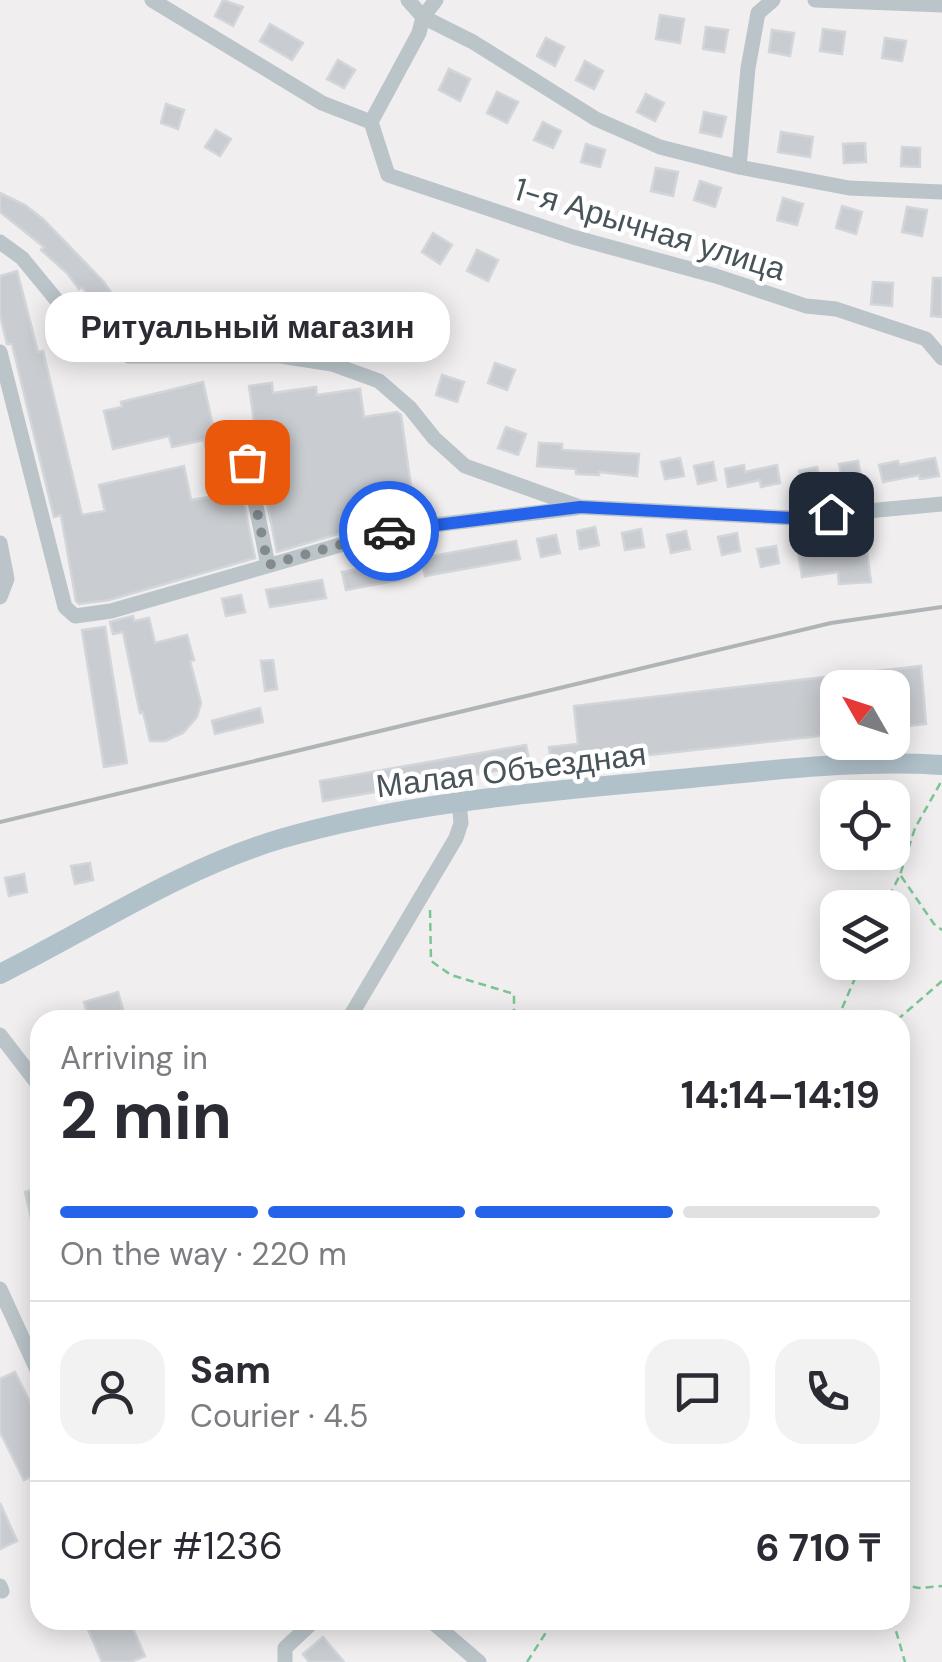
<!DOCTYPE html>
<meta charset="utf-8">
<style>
:root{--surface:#fff;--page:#f2f2f3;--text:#2b2b33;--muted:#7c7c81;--line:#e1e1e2;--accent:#2563eb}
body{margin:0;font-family:"DM Sans",sans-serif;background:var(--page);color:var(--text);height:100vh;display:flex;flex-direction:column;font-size:38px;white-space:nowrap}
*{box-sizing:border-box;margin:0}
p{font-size:32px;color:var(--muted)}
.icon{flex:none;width:55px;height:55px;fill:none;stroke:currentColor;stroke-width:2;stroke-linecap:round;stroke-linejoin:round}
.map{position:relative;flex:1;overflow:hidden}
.details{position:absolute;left:30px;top:1010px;width:880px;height:620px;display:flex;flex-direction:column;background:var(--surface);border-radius:30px;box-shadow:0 5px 25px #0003}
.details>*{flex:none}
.needle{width:65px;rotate:309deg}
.buttons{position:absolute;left:820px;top:670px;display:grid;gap:20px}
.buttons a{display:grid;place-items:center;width:90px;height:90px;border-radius:20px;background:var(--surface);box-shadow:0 5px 25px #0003;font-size:50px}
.pin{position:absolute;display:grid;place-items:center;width:85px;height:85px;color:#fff;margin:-42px;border-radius:20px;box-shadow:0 5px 15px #0006}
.courier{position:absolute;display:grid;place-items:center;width:100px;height:100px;margin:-50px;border:8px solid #2563eb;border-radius:50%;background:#fff;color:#222;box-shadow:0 2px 12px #0007}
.bubble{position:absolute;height:70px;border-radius:30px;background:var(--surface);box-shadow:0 5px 25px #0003;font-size:32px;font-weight:700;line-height:70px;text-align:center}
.headline em{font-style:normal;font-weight:700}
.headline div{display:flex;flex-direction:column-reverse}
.headline{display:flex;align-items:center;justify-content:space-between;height:170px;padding:0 30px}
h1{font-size:65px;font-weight:700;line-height:75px}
.bar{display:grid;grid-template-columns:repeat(4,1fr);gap:15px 10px;align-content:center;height:120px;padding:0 30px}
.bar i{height:12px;border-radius:8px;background:var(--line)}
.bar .on{background:var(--accent)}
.bar p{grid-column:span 4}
.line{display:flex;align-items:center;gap:25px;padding:0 30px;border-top:2px solid var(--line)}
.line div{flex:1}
.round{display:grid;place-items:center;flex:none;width:105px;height:105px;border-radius:30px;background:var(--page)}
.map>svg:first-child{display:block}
.building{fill:#c9ccd0;stroke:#d2d5d9;stroke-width:2.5}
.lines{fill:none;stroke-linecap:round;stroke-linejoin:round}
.path{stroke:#7bc594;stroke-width:2.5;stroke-dasharray:8 5;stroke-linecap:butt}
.minor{stroke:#bac4c9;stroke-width:15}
.major{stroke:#b0c1ca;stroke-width:20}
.rail{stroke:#b0b4b7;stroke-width:4}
.done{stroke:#838a8d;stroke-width:10;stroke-dasharray:0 18}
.route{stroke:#2563eb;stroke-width:12}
.labels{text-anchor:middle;stroke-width:9;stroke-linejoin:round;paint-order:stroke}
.street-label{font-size:32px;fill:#485459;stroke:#fff}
</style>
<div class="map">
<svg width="942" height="1662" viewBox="0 0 942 1662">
<rect width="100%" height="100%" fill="#f0eeee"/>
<g class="building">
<polygon points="223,0 243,7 233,26 215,16"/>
<polygon points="660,15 684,19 680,43 656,39"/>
<polygon points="270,24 303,43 292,60 260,41"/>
<polygon points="706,27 728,30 724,52 703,49"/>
<polygon points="823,29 845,32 842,54 820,51"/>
<polygon points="772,30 794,33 790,56 769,52"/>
<polygon points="546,38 564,47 555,66 537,56"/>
<polygon points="885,38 906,41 902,61 882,58"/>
<polygon points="338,60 355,70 344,88 327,79"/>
<polygon points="585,61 603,71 594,89 576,80"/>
<polygon points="449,69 470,79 460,101 439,90"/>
<polygon points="497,92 518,102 507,123 487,113"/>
<polygon points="646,94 664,103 655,121 637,112"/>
<polygon points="166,104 184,110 178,129 161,123"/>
<polygon points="704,112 726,117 721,137 700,132"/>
<polygon points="543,122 561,131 553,148 534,140"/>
<polygon points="216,130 231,139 220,156 205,147"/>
<polygon points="781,132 813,137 810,157 778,152"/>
<polygon points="865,143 866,162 844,163 843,144"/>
<polygon points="586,144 605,150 600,167 581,162"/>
<polygon points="902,147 920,148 920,167 901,166"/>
<polygon points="656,168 678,172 673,196 651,191"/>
<polygon points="700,181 721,188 715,207 694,200"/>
<polygon points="0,193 25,205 43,219 104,282 119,304 102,316 82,287 79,289 67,273 41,250 44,247 0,212"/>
<polygon points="783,198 803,204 797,225 777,220"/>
<polygon points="842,206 862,212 856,234 836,228"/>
<polygon points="907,207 927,210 922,236 902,232"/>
<polygon points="433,233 452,245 440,264 422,252"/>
<polygon points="477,250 498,260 488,281 467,271"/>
<polygon points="17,271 38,352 43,351 82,515 105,511 99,485 184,466 191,500 216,496 204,440 172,447 169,436 113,449 104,411 122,407 121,402 203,382 219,452 233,449 255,558 109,600 79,604 76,601 61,515 54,517 12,344 7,344 0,315 0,276"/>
<polygon points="933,278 942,278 942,317 931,316"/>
<polygon points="873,282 893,283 892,306 871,304"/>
<polygon points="133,309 150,321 139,338 122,326"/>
<polygon points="272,313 276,331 257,335 253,317"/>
<polygon points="316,314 338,318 333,338 312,333"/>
<polygon points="227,315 231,333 212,337 208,319"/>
<polygon points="178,317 182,335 163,339 160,321"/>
<polygon points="382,332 398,343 388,358 372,348"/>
<polygon points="495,363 515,370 507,390 488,383"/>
<polygon points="442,375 464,382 457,402 436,395"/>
<polygon points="272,383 273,393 316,387 317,395 360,389 364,417 397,412 401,415 415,516 389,519 277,552 262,478 249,386"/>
<polygon points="506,427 526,434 518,455 498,448"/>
<polygon points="539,443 562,444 562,450 639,454 637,476 599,472 599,475 576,474 576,469 537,466"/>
<polygon points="680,458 684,476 665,479 661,462"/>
<polygon points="935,458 939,476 920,479 919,475 883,482 879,465 898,461 899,465"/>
<polygon points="858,461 861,478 843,482 839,464"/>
<polygon points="713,462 716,480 698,484 694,466"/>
<polygon points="744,465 745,472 777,465 780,483 761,487 760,480 728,487 725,469"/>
<polygon points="817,467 821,485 802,489 799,471"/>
<polygon points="863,523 871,582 839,584 838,572 802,577 796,538 838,531 837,525"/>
<polygon points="595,527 599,545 580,549 577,531"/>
<polygon points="641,529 644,547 625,550 622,533"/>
<polygon points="686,531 690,549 671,553 667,535"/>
<polygon points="737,533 740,551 722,555 718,537"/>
<polygon points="556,535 560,553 541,557 537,539"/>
<polygon points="516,541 520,559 425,576 421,558"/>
<polygon points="776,546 779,563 761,567 757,549"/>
<polygon points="395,562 399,580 346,590 342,572"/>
<polygon points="322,580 326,598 270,607 266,590"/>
<polygon points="241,595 245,612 226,616 222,599"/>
<polygon points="133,616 134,621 149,618 155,643 187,635 194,660 190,661 201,703 197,717 183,733 165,741 150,741 143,712 140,713 123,632 113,634 110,622"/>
<polygon points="105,627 127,763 104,767 82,630"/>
<polygon points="273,660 277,689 265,691 261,661"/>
<polygon points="921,666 926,724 892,728 892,688 838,688 838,734 551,766 549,747 578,744 574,706"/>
<polygon points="260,708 263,722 215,734 212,721"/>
<polygon points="526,745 530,765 323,801 320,781"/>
<polygon points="90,863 93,880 75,884 71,866"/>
<polygon points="24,874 27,892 9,896 5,878"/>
<polygon points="118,992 126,1020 89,1020 84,1002"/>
<polygon points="40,1188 40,1238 36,1239 25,1192"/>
<polygon points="15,1372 40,1422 40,1472 24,1480 0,1432 0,1379"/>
<polygon points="0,1503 17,1541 0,1549"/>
<polygon points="84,1620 129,1620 145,1656 131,1662 102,1662"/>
<polygon points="323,1637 344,1662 309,1662 303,1654"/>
</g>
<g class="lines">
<g class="path">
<polyline points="901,876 934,924 942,930"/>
<polyline points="883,908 900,875 915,828 941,782"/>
<polyline points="430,910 431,961 451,975 514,994 514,1020"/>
<polyline points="837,1020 862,962"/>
<polyline points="897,1020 942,981"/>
<polyline points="900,1584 919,1588 942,1586"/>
<polyline points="890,1620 894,1624 905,1662"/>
<polyline points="527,1662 554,1620"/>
</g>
<g class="minor">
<polyline points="152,0 322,103 371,122"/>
<polyline points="408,0 423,17 473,42 596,119 660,147 739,167 849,188 942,192"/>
<polyline points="436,0 423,17 419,33 371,122 388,175 573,237 716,276 806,306 836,309 926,339 942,358"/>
<polyline points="815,0 942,5"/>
<polyline points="739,167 748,68 758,13 773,0"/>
<polyline points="0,242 22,258 77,325 99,344 129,356 281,356 332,364 379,381 410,408 434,438 465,466 580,507 793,518 942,504"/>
<polyline points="0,352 65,607 75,616 111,611 392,530 576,508"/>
<polyline points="247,462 268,565"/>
<polyline points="0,543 7,579 0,597"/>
<polyline points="348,1020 456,838 461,823 459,801"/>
<polyline points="0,1035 40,1087"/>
<polyline points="0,1289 38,1372"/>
<polyline points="0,1586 2,1591"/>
<polyline points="430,1620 479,1662"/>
<polyline points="285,1662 285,1648 315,1620"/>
</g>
<path class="major" d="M0 974C92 928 180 869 280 839 407 802 539 792 669 780 760 772 851 759 942 765"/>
<polyline class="rail" points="0,822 831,623 942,607"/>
</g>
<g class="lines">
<polyline class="done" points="247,462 268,565 389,531"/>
<polyline class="route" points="389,531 580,507 792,518 831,514"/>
</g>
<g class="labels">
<g class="street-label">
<text transform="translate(650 229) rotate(17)" y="11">1-я Арычная улица</text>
<text transform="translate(511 770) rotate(-7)" y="11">Малая Объездная</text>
</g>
</g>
</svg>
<div class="buttons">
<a><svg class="needle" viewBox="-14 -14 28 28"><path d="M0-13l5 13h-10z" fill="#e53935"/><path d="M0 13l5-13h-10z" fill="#7c7c81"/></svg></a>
<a><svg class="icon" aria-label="locate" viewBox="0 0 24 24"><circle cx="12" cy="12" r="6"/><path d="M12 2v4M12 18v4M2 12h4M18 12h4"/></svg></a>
<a><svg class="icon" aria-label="layers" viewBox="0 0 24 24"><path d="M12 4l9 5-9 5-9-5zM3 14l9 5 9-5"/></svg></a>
</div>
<div class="pin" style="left:247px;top:462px;background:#ea580c"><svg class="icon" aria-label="bag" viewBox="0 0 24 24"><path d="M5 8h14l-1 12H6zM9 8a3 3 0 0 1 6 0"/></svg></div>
<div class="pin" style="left:831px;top:514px;background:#1f2937"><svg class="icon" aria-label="home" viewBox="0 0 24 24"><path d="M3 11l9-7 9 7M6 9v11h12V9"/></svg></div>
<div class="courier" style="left:389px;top:531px"><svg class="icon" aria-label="car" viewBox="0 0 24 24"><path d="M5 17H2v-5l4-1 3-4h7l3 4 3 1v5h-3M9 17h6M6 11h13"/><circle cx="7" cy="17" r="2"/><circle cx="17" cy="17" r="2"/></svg></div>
<div class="bubble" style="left:45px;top:292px;width:405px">Ритуальный магазин</div>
<section class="details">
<div class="headline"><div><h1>2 min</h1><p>Arriving in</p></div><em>14:14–14:19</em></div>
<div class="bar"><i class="on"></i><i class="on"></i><i class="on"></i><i></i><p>On the way · 220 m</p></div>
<div class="line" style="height:180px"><a class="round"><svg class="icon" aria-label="person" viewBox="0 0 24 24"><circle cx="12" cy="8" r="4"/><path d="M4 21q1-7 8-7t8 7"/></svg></a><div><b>Sam</b><p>Courier · 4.5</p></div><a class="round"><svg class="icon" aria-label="chat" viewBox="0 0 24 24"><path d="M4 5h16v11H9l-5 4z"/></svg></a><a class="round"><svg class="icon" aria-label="phone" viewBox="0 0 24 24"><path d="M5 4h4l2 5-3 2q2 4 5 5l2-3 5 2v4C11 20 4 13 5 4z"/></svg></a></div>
<div class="line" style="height:130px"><div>Order #1236</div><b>6 710 ₸</b></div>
</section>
</div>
